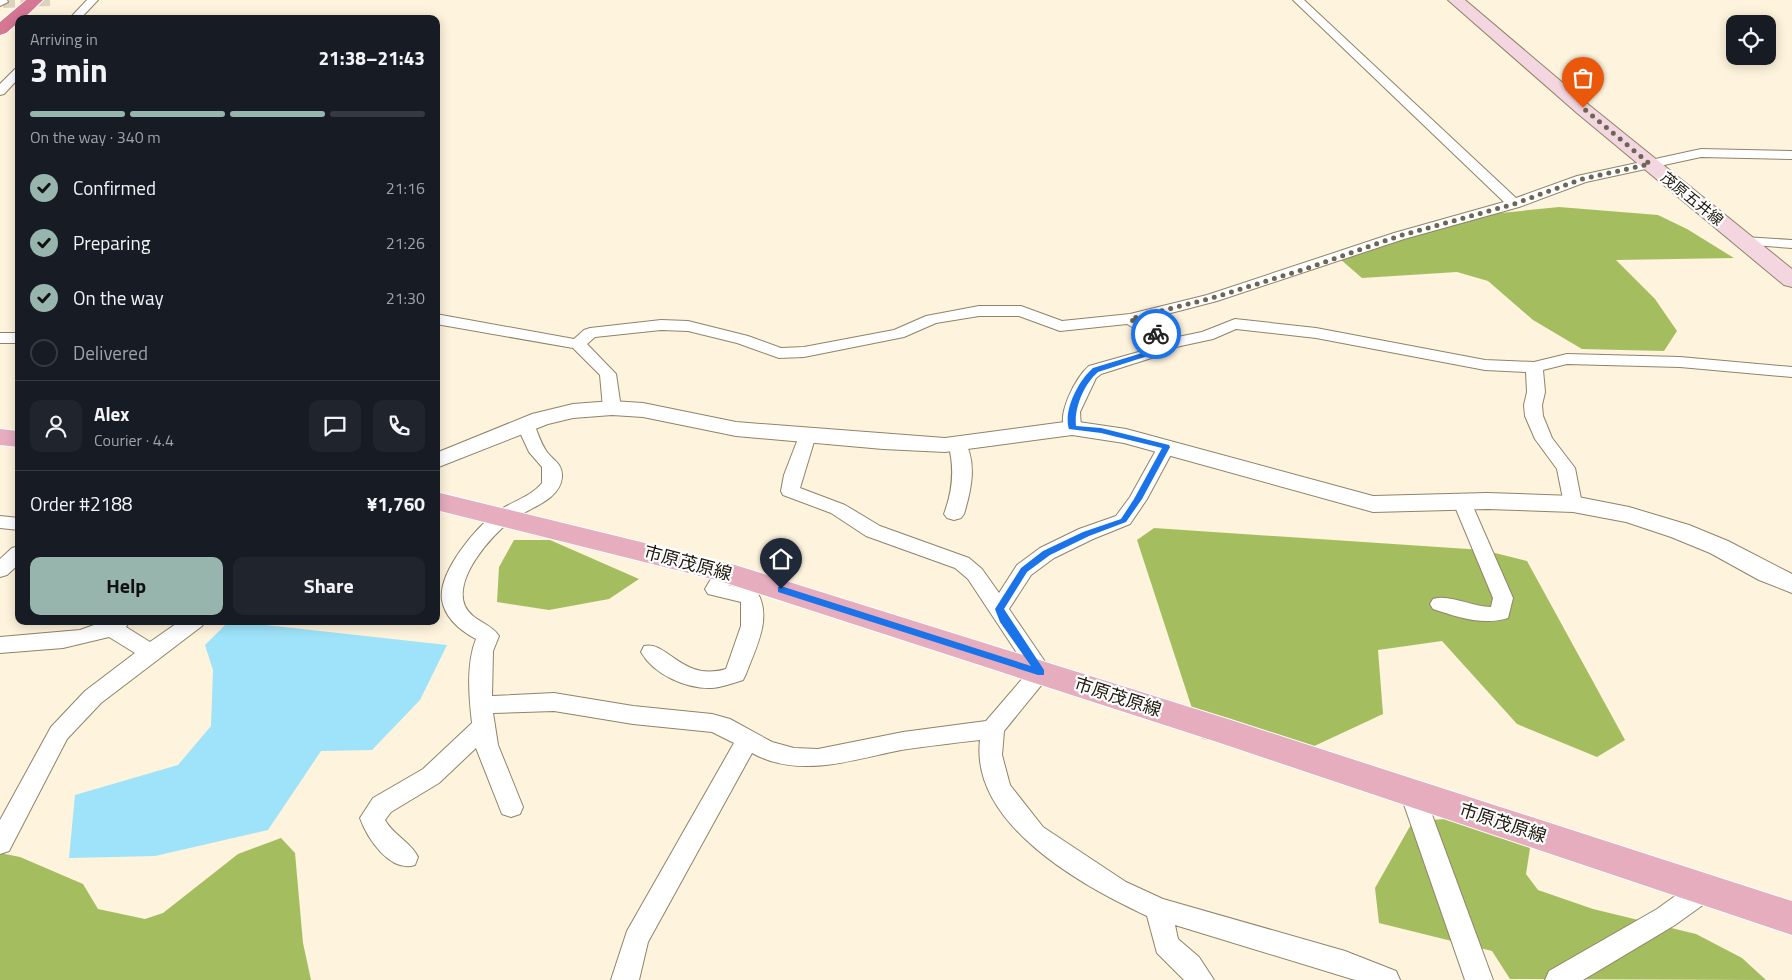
<!DOCTYPE html>
<meta charset="utf-8">
<style>
:root{--surface:#171b24;--page:#20242c;--text:#f1f3f6;--muted:#9ea1a6;--line:#363941;--accent:#97b4ad}
body{margin:0;font-family:"Titillium Web","Noto Sans JP",sans-serif;background:var(--page);color:var(--text);height:100vh;display:flex;flex-direction:column;font-size:19px;white-space:nowrap}
*{box-sizing:border-box;margin:0}
p{font-size:16px;color:var(--muted)}
.icon{flex:none;width:28px;height:28px;fill:none;stroke:currentColor;stroke-width:2;stroke-linecap:round;stroke-linejoin:round}
.map{position:relative;flex:1;overflow:hidden}
.drawer{position:absolute;left:15px;top:15px;width:425px;height:610px;display:flex;flex-direction:column;background:var(--surface);border-radius:10px;box-shadow:0 2px 12px #0003}
.drawer>*{flex:none}
.fabs{position:absolute;left:1726px;top:15px;display:grid;gap:10px}
.fabs a{display:grid;place-items:center;width:50px;height:50px;border-radius:10px;background:var(--surface);box-shadow:0 2px 12px #0003;font-size:25px}
.pin{position:absolute;display:grid;place-items:center;width:42px;height:42px;color:#fff;margin:-51px -21px;border-radius:50% 50% 50% 0;rotate:-45deg;box-shadow:0 0 5px #0007}
.pin .icon{rotate:45deg}
.courier{position:absolute;display:grid;place-items:center;width:50px;height:50px;margin:-25px;border:4px solid #1a73e8;border-radius:50%;background:#fff;color:#222;box-shadow:0 1px 6px #0007}
.overview em{font-style:normal;font-weight:700}
.overview div{display:flex;flex-direction:column-reverse}
.overview{display:flex;align-items:center;justify-content:space-between;height:85px;padding:0 15px}
h1{font-size:32px;font-weight:700;line-height:38px}
.bar{display:grid;grid-template-columns:repeat(4,1fr);gap:8px 5px;align-content:center;height:60px;padding:0 15px}
.bar i{height:6px;border-radius:4px;background:var(--line)}
.bar .selected{background:var(--accent)}
.bar p{grid-column:span 4}
.line{display:flex;align-items:center;gap:12px;padding:0 15px;border-top:1px solid var(--line)}
.line div{flex:1}
.round{display:grid;place-items:center;flex:none;width:52px;height:52px;border-radius:10px;background:var(--page)}
ol{padding:0 15px;list-style:none}
li{display:flex;align-items:center;gap:15px;height:55px}
li p{margin-inline-start:auto}
li .icon{padding:5px;border-radius:50%;background:var(--accent);color:#111;stroke-width:4}
li:last-child{color:var(--muted)}
li i{width:28px;height:28px;border:2px solid var(--line);border-radius:50%}
.primary-button{display:flex;gap:10px;margin-top:auto;padding:10px 15px}
.primary-button a{flex:1;height:58px;border-radius:10px;background:var(--accent);color:#111;font-size:20px;font-weight:700;line-height:58px;text-align:center}
.primary-button a+a{background:var(--page);color:var(--text)}
.map>svg:first-child{display:block}
.forest{fill:#a4be5f}
.water{fill:#9ee3f9}
.lines{fill:none;stroke-linecap:round;stroke-linejoin:round}
.minor-tunnel{stroke:#ddd2bd;stroke-width:12;stroke-dasharray:12 5.5;stroke-linecap:butt}
.minor-casing{stroke:#8f8369;stroke-width:2}
.tertiary-casing{stroke:#8f8369;stroke-width:2}
.secondary-casing{stroke:#8f8369;stroke-width:2}
.primary-casing{stroke:#fff;stroke-width:2}
.motorway-casing{stroke:#fff;stroke-width:2}
.minor{fill:#fff;fill-rule:evenodd}
.tertiary{fill:#fff;fill-rule:evenodd}
.secondary{fill:#f3d6df;fill-rule:evenodd}
.primary{fill:#e6adbf;fill-rule:evenodd}
.motorway{fill:#d67794;fill-rule:evenodd}
.route{fill:#1a73e8}
.done{stroke:#6d6657;stroke-width:5;stroke-dasharray:0 9}
.labels{text-anchor:middle;stroke-width:4.5;stroke-linejoin:round;paint-order:stroke}
.far-street-label{font-size:15px;fill:#1f1a0f;stroke:#fff}
.street-label{font-size:18px;fill:#1f1a0f;stroke:#fff}
</style>
<div class="map">
<svg width="1792" height="980" viewBox="0 0 1792 980">
<rect width="100%" height="100%" fill="#fef3dc"/>
<g class="forest">
<polygon points="1559,207 1658,215 1687,229 1734,258 1616,260 1655,299 1677,331 1664,351 1582,349 1533,320 1488,281 1457,272 1362,278 1340,259 1428,228 1491,214"/>
<polygon points="1154,528 1483,550 1527,561 1625,740 1597,757 1517,724 1442,641 1378,650 1383,714 1310,748 1202,739 1137,540"/>
<polygon points="514,540 550,540 639,579 609,599 549,610 497,602 499,567"/>
<polygon points="1447,819 1531,842 1526,874 1538,890 1593,909 1696,934 1742,958 1766,980 1510,979 1492,951 1379,923 1375,888 1413,821"/>
<polygon points="281,838 295,853 303,943 311,980 0,980 0,853 20,857 83,884 98,909 145,919 163,913 238,854"/>
</g>
<polygon class="water" points="229,621 447,645 420,700 372,750 321,751 268,830 155,856 69,858 75,795 178,765 211,726 213,670 205,645"/>
<g class="lines">
<polyline class="minor-tunnel" points="3,2 52,0"/>
<g class="minor-casing">
<g id="minor">
<polygon points="0,0 7,0 8,2 0,6"/>
<polygon points="87,0 98,0 80,19 69,19"/>
<path d="M1293 0H1304L1516 198 1577 176 1701 149 1792 151V159L1701 157 1586 182 1519 207 1404 239 1217 301 1144 320 1173 338 1202 332 1235 319 1316 328 1485 360 1534 362 1567 354 1680 357 1792 367V377L1680 367 1567 364 1543 370 1545 392 1542 405 1543 416 1552 438 1575 468 1582 504 1580 508 1573 510 1566 508 1564 504 1557 469 1535 439 1525 416 1524 405 1527 392 1526 372 1485 370 1316 338 1236 329 1213 339 1176 347 1161 355 1101 374 1096 378 1080 412 1081 428 1078 432H1066C1055 416 1076 377 1089 366L1149 349 1159 343 1127 324 1060 331 1019 316H979L936 323 904 337 804 357 779 358 737 343 688 331 661 330 595 337 587 344 616 374 621 408 618 412H606L603 408 600 375 573 348 436 324V314L574 339 584 330 590 328 661 320 688 321 748 336 781 348 804 347 894 330 926 316 979 306H1021L1062 321 1130 314 1207 295 1394 233 1504 202Z"/>
<polygon points="19,68 19,78 4,94 0,95 0,84 15,69"/>
<polygon points="1744,237 1792,240 1792,248 1739,244 1737,241"/>
<rect x="0" y="333" width="19" height="10"/>
<path d="M525 419 531 420 534 424C538 433 541 444 547 452 553 460 563 464 562 477 560 501 528 508 512 520 491 535 453 579 465 606 472 621 491 623 499 636L493 651 492 696 554 693 633 706 712 714 730 719 772 742 794 748 818 749 903 732 986 721 1029 671 968 579 955 568 866 536 831 513 783 495 781 491 784 475 801 431H813L816 435 800 488 845 505 880 526 969 558 982 569 999 593 1017 565 1040 548 1079 529 1116 516 1130 497 1160 443H1172L1175 447 1147 499 1130 524 1093 539 1054 558 1031 575 1009 609 1052 672 1004 731 1002 755 1010 785 1043 827 1126 882 1163 899 1345 951 1396 971 1400 980H1355L1175 925 1178 939 1199 957 1214 980H1184L1157 953 1147 916C1082 886 970 824 980 740 954 743 927 746 901 750 852 760 799 779 752 753L648 942 639 980H611L627 931 734 743 712 732 633 724 554 711 493 713 498 745 523 807 520 814 511 817 502 814 476 748 439 783 391 812 385 820C393 835 411 842 418 857L415 865C390 873 367 838 360 818L373 798 423 769 472 723C469 697 466 664 476 639 461 631 445 618 442 600 438 572 476 527 497 512 512 501 531 497 542 483V467L529 452 516 424 519 420Z"/>
<path d="M957 437 963 439C978 461 971 491 964 514L961 518 954 520 947 518 944 514C953 490 955 468 948 443L951 439Z"/>
<path d="M1462 496 1469 498 1471 502 1513 598 1508 618C1482 626 1458 617 1433 609L1430 604 1433 599C1450 594 1472 607 1491 607L1493 598 1453 502 1455 498Z"/>
<polygon points="0,516 19,518 19,530 0,528"/>
<polygon points="19,546 19,564 7,575 0,577 0,559 12,548"/>
<path d="M725 565 732 567 735 572 728 585 757 592C773 618 755 649 746 674L743 680C733 683 723 687 712 688 687 689 654 675 641 652L644 646C667 640 682 682 726 669L741 626V602L708 594 705 589 718 567Z"/>
<polygon points="105,621 130,621 126,627 150,642 180,621 205,621 202,626 101,703 67,739 9,851 0,854 0,820 51,727 85,691 135,653 109,637 63,648 0,653 0,637 80,630"/>
<polygon points="1412,783 1420,786 1424,793 1493,980 1465,980 1400,793 1404,786"/>
<polygon points="1705,878 1714,881 1718,889 1714,897 1675,925 1583,980 1545,980 1549,971 1657,909 1696,881"/>
</g>
</g>
<g class="tertiary-casing">
<polygon id="tertiary" points="612,401 643,403 736,422 945,438 1072,421 1126,429 1373,496 1487,493 1573,496 1629,507 1689,525 1728,541 1792,574 1792,593 1759,580 1710,553 1671,537 1626,522 1573,512 1487,509 1373,512 1124,443 1072,435 945,452 883,449 736,436 643,417 612,415 573,418 548,424 436,468 436,453 532,414 573,404"/>
</g>
<g class="secondary-casing">
<polygon id="secondary" points="1448,0 1465,0 1589,105 1792,269 1792,287 1784,285 1577,113"/>
</g>
<g class="primary-casing">
<g id="primary">
<polygon points="0,429 19,431 19,447 0,445"/>
<polygon points="436,492 735,565 1231,720 1792,901 1792,935 1220,743 720,581 436,510"/>
</g>
</g>
<g class="motorway-casing">
<polygon id="motorway" points="26,0 43,0 23,19 19,19 19,22 6,33 0,35 0,22"/>
</g>
<use href="#minor" class="minor"/>
<use href="#tertiary" class="tertiary"/>
<use href="#secondary" class="secondary"/>
<use href="#primary" class="primary"/>
<use href="#motorway" class="motorway"/>
</g>
<path class="route" d="M1153 332H1158L1175 343 1157 353 1098 372C1084 384 1074 408 1076 426L1101 428 1169 445 1170 447 1142 499 1126 522 1089 536 1050 555 1027 572 1004 609 1044 670V675H1038L778 592V587H784L1031 666 1000 622 995 609 1021 568 1043 551 1083 532 1121 519 1134 499 1162 448 1101 433 1069 429C1063 411 1078 381 1093 368L1152 350 1166 343 1153 335Z"/>
<g class="lines">
<polyline class="done" points="1156,334 1130,319 1212,298 1305,269 1399,236 1514,204 1582,179 1650,164 1583,108"/>
</g>
<g class="labels">
<g class="far-street-label">
<text transform="translate(1692 199) rotate(39)" y="5">茂原五井線</text>
</g>
<g class="street-label">
<text transform="translate(688 563) rotate(15)" y="6">市原茂原線</text>
<text transform="translate(1118 697) rotate(18)" y="6">市原茂原線</text>
<text transform="translate(1503 823) rotate(18)" y="6">市原茂原線</text>
</g>
</g>
</svg>
<div class="fabs">
<a><svg class="icon" aria-label="locate" viewBox="0 0 24 24"><circle cx="12" cy="12" r="6"/><path d="M12 2v4M12 18v4M2 12h4M18 12h4"/></svg></a>
</div>
<div class="pin" style="left:1583px;top:108px;background:#ea580c"><svg class="icon" aria-label="bag" viewBox="0 0 24 24"><path d="M5 8h14l-1 12H6zM9 8a3 3 0 0 1 6 0"/></svg></div>
<div class="pin" style="left:781px;top:589px;background:#1f2937"><svg class="icon" aria-label="home" viewBox="0 0 24 24"><path d="M3 11l9-7 9 7M6 9v11h12V9"/></svg></div>
<div class="courier" style="left:1156px;top:334px"><svg class="icon" aria-label="bike" viewBox="0 0 24 24"><circle cx="6" cy="16" r="4"/><circle cx="18" cy="16" r="4"/><path d="M6 16l4-8h5l3 8M10 8l3 8H6M13 5h3"/></svg></div>
<section class="drawer">
<div class="overview"><div><h1>3 min</h1><p>Arriving in</p></div><em>21:38–21:43</em></div>
<div class="bar"><i class="selected"></i><i class="selected"></i><i class="selected"></i><i></i><p>On the way · 340 m</p></div>
<ol>
<li><svg class="icon" aria-label="check" viewBox="0 0 24 24"><path d="M5 12l5 5 9-10"/></svg>Confirmed<p>21:16</p></li>
<li><svg class="icon" aria-label="check" viewBox="0 0 24 24"><path d="M5 12l5 5 9-10"/></svg>Preparing<p>21:26</p></li>
<li><svg class="icon" aria-label="check" viewBox="0 0 24 24"><path d="M5 12l5 5 9-10"/></svg>On the way<p>21:30</p></li>
<li><i></i>Delivered</li>
</ol>
<div class="line" style="height:90px"><a class="round"><svg class="icon" aria-label="person" viewBox="0 0 24 24"><circle cx="12" cy="8" r="4"/><path d="M4 21q1-7 8-7t8 7"/></svg></a><div><b>Alex</b><p>Courier · 4.4</p></div><a class="round"><svg class="icon" aria-label="chat" viewBox="0 0 24 24"><path d="M4 5h16v11H9l-5 4z"/></svg></a><a class="round"><svg class="icon" aria-label="phone" viewBox="0 0 24 24"><path d="M5 4h4l2 5-3 2q2 4 5 5l2-3 5 2v4C11 20 4 13 5 4z"/></svg></a></div>
<div class="line" style="height:65px"><div>Order #2188</div><b>¥1,760</b></div>
<div class="primary-button"><a>Help</a><a>Share</a></div>
</section>
</div>
